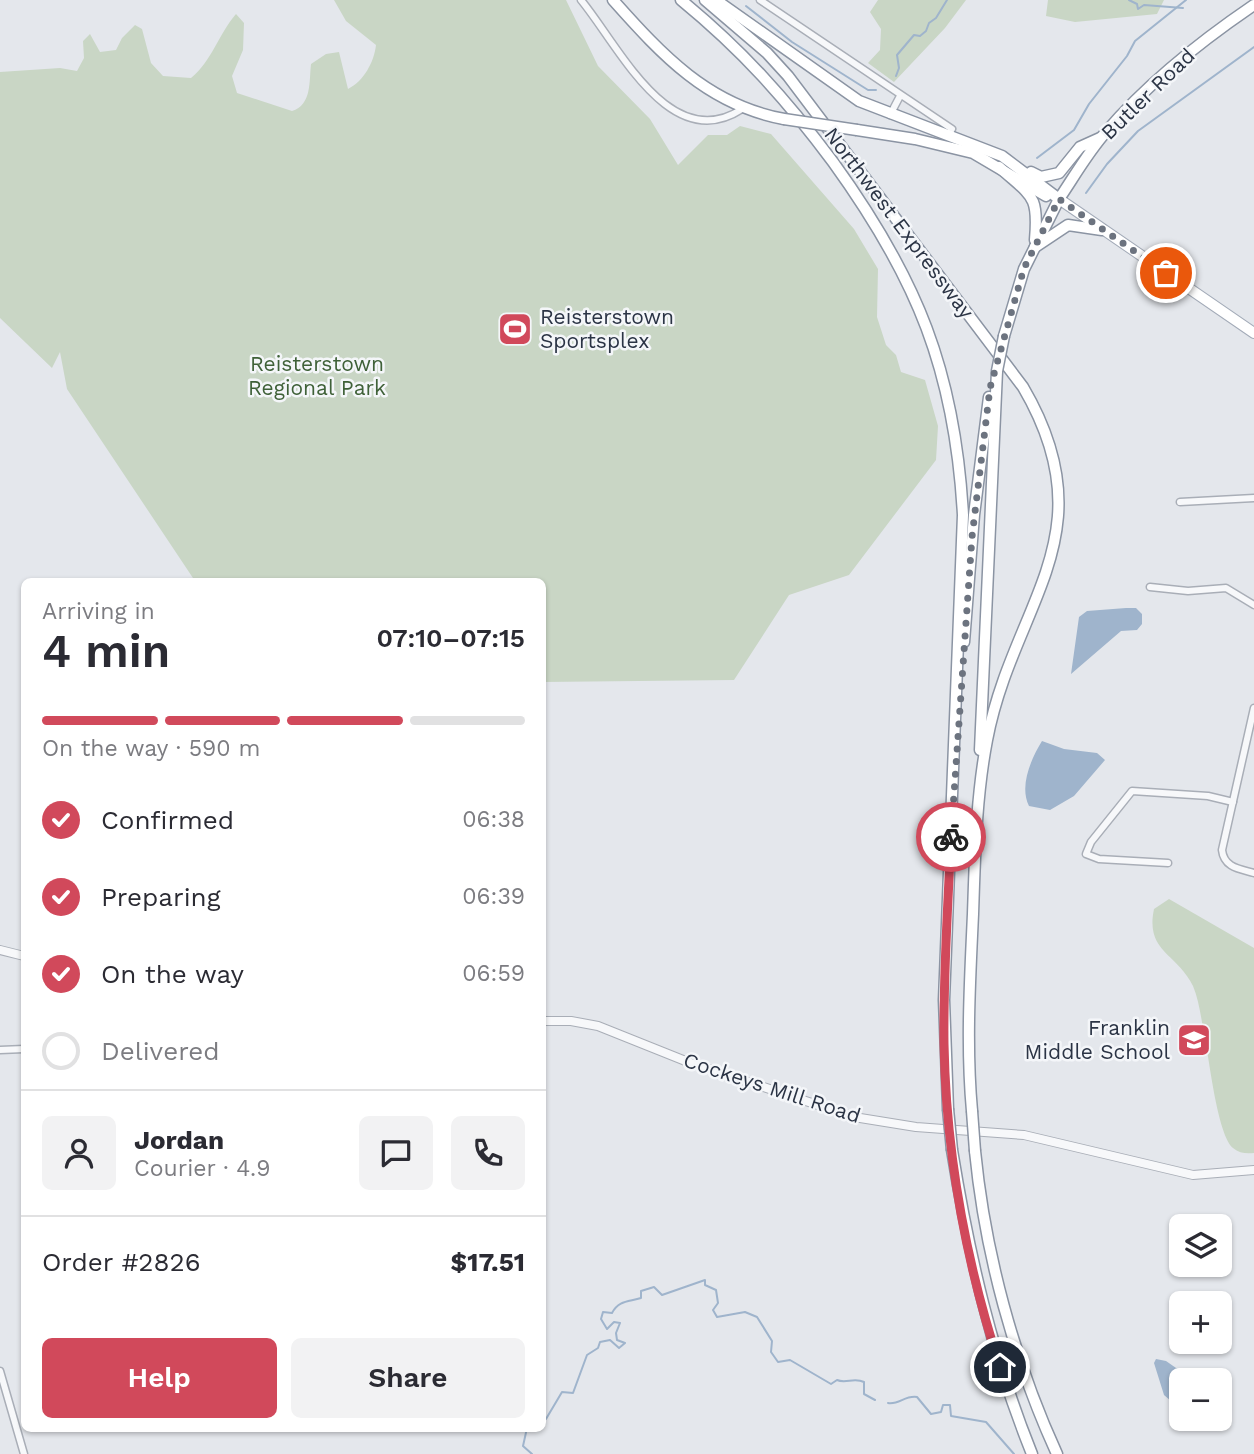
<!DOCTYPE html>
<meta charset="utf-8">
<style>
:root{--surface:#fff;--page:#f2f2f3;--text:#2b2b33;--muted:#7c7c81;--line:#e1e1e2;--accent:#d1495b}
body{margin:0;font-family:"Work Sans",sans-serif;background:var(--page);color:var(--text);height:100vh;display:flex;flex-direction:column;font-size:26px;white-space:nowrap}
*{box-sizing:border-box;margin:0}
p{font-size:23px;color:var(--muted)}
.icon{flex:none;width:38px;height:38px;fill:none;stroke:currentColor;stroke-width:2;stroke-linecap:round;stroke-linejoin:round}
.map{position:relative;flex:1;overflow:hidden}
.panel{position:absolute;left:21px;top:578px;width:525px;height:854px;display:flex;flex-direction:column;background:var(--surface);border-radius:10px;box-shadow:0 2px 5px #0004}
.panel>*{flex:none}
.fabs{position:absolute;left:1169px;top:1214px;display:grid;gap:14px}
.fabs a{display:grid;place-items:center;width:63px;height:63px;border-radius:10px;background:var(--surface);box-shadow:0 2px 5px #0004;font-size:35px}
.pin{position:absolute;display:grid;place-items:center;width:60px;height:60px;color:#fff;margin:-30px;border:4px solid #fff;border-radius:50%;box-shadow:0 2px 7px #0007}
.courier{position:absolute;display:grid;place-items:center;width:70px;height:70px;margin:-35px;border:5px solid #d1495b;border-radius:50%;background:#fff;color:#222;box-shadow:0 2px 9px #0007}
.headline em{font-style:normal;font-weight:600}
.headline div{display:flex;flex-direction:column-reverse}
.headline{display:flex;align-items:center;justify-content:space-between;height:119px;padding:0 21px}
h1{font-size:46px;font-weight:600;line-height:52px}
.bar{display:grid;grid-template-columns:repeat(4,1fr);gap:10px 7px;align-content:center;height:84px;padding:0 21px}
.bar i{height:9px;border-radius:5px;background:var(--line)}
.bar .current{background:var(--accent)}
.bar p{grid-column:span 4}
.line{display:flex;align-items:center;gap:18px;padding:0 21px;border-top:2px solid var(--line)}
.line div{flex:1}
.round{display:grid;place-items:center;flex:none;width:74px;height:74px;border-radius:10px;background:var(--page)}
ol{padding:0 21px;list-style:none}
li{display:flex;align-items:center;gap:21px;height:77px}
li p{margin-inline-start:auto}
li .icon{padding:7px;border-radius:50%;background:var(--accent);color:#fff;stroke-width:4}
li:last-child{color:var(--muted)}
li i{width:38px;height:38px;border:4px solid var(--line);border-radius:50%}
.button{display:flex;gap:14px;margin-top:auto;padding:14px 21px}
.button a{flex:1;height:80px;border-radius:10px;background:var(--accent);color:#fff;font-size:28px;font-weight:600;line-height:80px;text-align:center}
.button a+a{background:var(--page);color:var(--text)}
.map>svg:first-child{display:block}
.green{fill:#c9d6c5}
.water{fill:#9fb4cc}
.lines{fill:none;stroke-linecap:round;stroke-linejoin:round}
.stream{stroke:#9fb4cc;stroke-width:2}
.minor-casing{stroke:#a9aeb7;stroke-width:9}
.tertiary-casing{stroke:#a9aeb7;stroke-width:10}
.primary-casing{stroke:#a3abb8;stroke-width:12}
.trunk-casing{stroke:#8b94a3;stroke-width:13}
.motorway-casing{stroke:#8b94a3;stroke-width:13}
.minor{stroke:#f7f8fa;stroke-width:6}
.tertiary{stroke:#f7f8fa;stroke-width:8}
.primary{stroke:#fff;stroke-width:10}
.trunk{stroke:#fff;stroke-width:10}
.motorway{stroke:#fff;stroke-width:10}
.trunk-bridge-casing{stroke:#8b94a3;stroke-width:13;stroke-linecap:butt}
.motorway-bridge-casing{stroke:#8b94a3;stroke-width:13;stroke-linecap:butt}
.trunk-bridge{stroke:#fff;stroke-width:10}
.motorway-bridge{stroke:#fff;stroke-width:10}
.done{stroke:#6c737f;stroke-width:7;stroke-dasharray:0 12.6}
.route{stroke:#d1495b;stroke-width:9}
.labels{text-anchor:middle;stroke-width:5;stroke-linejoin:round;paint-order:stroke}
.street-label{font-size:21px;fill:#2b3445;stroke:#f4f6f9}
.poi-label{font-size:21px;fill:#2b3445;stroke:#f4f6f9;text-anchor:start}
.park-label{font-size:21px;fill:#3f6138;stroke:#f4f6f9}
</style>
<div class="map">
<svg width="1254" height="1454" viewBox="0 0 1254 1454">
<rect width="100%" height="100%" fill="#e4e7ec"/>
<g class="green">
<path d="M334 0H566L598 66 650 119 678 165 708 135H727L740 126 771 134 854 229 878 269 877 317 886 345 896 355 901 372 925 380 938 426 936 460 849 575 789 595 734 680 543 682 542 581H195L67 389 60 352 52 368 0 318V72L60 68 77 71 84 58 83 41 90 34 100 52 116 50 122 38 135 25 142 29 151 63 163 76 191 78C212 61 218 35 236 14L244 23 243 50 232 76 237 93 292 111C312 105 309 81 311 64L326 54 339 52 348 89C364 81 374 62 376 45L346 21Z"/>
<polygon points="878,0 966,0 945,28 894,82 868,63 880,50 881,29 870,12"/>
<polygon points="1048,0 1164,0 1157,14 1075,22 1046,16"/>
<path d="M1169 899 1254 948V1153C1246 1154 1239 1153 1233 1148 1217 1134 1209 1056 1204 1033 1201 1018 1199 1000 1193 986 1177 953 1145 952 1154 909Z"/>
</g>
<g class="water">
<polygon points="1126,608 1136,608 1142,614 1142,624 1137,630 1121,631 1071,674 1079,617 1087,611"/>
<path d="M1042 741 1064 749 1097 753 1105 760 1074 796 1050 810 1029 806C1019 786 1031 759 1042 741Z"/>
<polygon points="1156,1359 1166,1361 1189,1377 1190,1381 1181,1381 1181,1398 1171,1401 1164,1395 1154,1363"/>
</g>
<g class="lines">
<g class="stream">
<polyline points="1129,0 1137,4 1138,9 1144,5 1183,8"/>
<polyline points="746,6 792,42 868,90 876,90"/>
<polyline points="896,76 899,68 897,55 914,35 920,36 926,31 929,23 936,18 947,0"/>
<polyline points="1037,158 1074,130 1089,104 1127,56 1135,41 1186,0"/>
<polyline points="1086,193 1107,164 1138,131 1254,47"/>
<path d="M888 1403C899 1405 905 1395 917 1397L931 1414 941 1412 943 1405H950L951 1416 986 1422 1014 1454"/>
<path d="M542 1419H546L562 1392 573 1393 587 1355 598 1348 600 1342 610 1340 619 1348 625 1343 617 1340 616 1333 620 1323 614 1322 607 1329 601 1319 603 1312 612 1313C619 1300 629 1302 641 1298V1291L654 1287 662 1295 705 1280V1285L716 1290 718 1303 713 1310 717 1317 745 1312 757 1317 772 1341 771 1352 778 1362 790 1360 831 1384 837 1380C846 1384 854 1377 864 1382V1394L875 1400"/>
<polyline points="527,1428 523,1446 532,1454"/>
</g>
<g class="minor-casing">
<g id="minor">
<path d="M581 0C619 46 670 156 742 109"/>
<polyline points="760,0 952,129 949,134"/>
<polyline points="890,115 900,96"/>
<polyline points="1180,502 1254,498"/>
<polyline points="1150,587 1188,591 1226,588 1254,605"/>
<path d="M1254 708 1222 850C1224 868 1240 869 1254 873"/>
<polyline points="1168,863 1099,859 1086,854 1091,842 1132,791 1208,796 1233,802"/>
<polyline points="0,1050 24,1049"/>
<polyline points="0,1371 24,1454"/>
</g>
</g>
<g class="tertiary-casing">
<g id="tertiary">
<polyline points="0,950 24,956"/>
<polyline points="542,1021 571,1021 598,1026 688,1062 854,1117 916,1127 1024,1135 1193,1175 1254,1170"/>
</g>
</g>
<g class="primary-casing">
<polyline id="primary" points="1059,199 1254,333"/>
</g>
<g class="trunk-casing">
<g id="trunk">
<path d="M613 0C662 55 708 105 784 119"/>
<polyline points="716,0 859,101 1002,156 1059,199"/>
<polyline points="857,130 915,139 973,153 1046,196"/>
<polyline points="1031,172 1041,177 1059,173 1080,147 1100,138"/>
<path d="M1059 199C1074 177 1088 152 1106 132 1148 83 1201 41 1254 5"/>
</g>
</g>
<g class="motorway-casing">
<g id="motorway">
<path d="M681 0C742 50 786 99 833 162 917 278 955 371 963 515L944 1000 948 1109"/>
<path d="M705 0 767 53 788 76 1023 387C1110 535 1013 603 987 740 976 797 975 856 973 914 970 980 966 1045 972 1111"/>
<path d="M999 167C1032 197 1039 194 1035 240"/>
<polyline points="1035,247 1068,225 1102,230"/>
<polyline points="1004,336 1024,269 1059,199"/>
<polyline points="964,642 974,515 989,397"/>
<polyline points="980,750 997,371"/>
<path d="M952 1150C969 1255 992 1355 1032 1454"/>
<path d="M975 1151C985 1253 1014 1360 1057 1454"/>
</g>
</g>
<use href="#minor" class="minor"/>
<use href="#tertiary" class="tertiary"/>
<use href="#primary" class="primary"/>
<use href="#trunk" class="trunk"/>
<use href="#motorway" class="motorway"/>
<g class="trunk-bridge-casing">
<polyline id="trunk-bridge" points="784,119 857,130"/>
</g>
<g class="motorway-bridge-casing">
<g id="motorway-bridge">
<polyline points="997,371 1004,336"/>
<polyline points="948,1109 952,1150"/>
<polyline points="972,1111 975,1151"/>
</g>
</g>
<use href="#trunk-bridge" class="trunk-bridge"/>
<use href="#motorway-bridge" class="motorway-bridge"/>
</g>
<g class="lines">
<polyline class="done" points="951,837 972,537 990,388 1024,268 1059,199 1166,273"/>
<path class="route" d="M951 837C948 906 943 975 944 1044 946 1153 966 1263 1000 1367"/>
</g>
<defs>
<g id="stadium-square" transform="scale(1.75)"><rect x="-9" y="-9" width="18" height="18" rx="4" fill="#d1495b" stroke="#f4f6f9"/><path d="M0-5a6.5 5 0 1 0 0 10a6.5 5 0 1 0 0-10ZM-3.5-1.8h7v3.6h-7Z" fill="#fff"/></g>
<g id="school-square" transform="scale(1.75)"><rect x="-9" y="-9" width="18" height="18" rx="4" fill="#d1495b" stroke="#f4f6f9"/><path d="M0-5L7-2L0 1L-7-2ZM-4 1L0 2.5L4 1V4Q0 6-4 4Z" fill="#fff"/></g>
</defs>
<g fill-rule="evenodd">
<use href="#stadium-square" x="515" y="329"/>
<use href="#school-square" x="1194" y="1040"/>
</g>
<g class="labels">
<g class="street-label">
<text transform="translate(1148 94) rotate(-44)" y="7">Butler Road</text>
<text transform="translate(899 223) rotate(53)" y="7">Northwest Expressway</text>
<text transform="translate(772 1088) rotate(18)" y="7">Cockeys Mill Road</text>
</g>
<g class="poi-label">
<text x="540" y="324">Reisterstown<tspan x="540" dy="24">Sportsplex</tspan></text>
<text x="1170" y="1035" text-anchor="end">Franklin<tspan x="1170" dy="24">Middle School</tspan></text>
</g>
<g class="park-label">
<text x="317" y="371">Reisterstown<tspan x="317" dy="24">Regional Park</tspan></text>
</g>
</g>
</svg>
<div class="fabs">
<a><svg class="icon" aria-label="layers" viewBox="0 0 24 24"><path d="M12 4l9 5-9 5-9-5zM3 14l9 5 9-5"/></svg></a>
<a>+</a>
<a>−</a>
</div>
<div class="pin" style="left:1166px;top:273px;background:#ea580c"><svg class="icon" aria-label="bag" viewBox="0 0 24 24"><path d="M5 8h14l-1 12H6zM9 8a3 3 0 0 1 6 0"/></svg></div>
<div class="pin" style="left:1000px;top:1367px;background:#1f2937"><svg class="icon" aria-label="home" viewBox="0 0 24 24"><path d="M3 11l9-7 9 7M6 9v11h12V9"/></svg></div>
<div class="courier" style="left:951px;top:837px"><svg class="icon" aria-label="bike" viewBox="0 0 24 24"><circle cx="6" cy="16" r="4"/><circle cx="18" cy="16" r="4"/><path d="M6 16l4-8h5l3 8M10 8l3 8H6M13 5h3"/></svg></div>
<section class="panel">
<div class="headline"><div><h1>4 min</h1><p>Arriving in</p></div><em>07:10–07:15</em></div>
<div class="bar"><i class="current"></i><i class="current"></i><i class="current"></i><i></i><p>On the way · 590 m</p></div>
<ol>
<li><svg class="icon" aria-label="check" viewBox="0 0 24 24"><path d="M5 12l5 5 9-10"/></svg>Confirmed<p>06:38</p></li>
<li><svg class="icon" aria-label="check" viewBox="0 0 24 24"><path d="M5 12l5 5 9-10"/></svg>Preparing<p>06:39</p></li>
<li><svg class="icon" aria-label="check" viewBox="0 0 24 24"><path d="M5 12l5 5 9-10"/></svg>On the way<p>06:59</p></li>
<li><i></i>Delivered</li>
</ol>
<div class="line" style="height:126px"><a class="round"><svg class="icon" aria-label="person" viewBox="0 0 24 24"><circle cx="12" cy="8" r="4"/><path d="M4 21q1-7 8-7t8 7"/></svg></a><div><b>Jordan</b><p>Courier · 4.9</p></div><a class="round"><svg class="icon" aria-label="chat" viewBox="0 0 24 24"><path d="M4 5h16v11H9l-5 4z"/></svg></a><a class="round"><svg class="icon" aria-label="phone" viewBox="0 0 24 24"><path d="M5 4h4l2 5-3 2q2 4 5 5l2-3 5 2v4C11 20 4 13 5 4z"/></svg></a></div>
<div class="line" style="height:91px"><div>Order #2826</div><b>$17.51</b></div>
<div class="button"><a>Help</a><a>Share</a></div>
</section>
</div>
